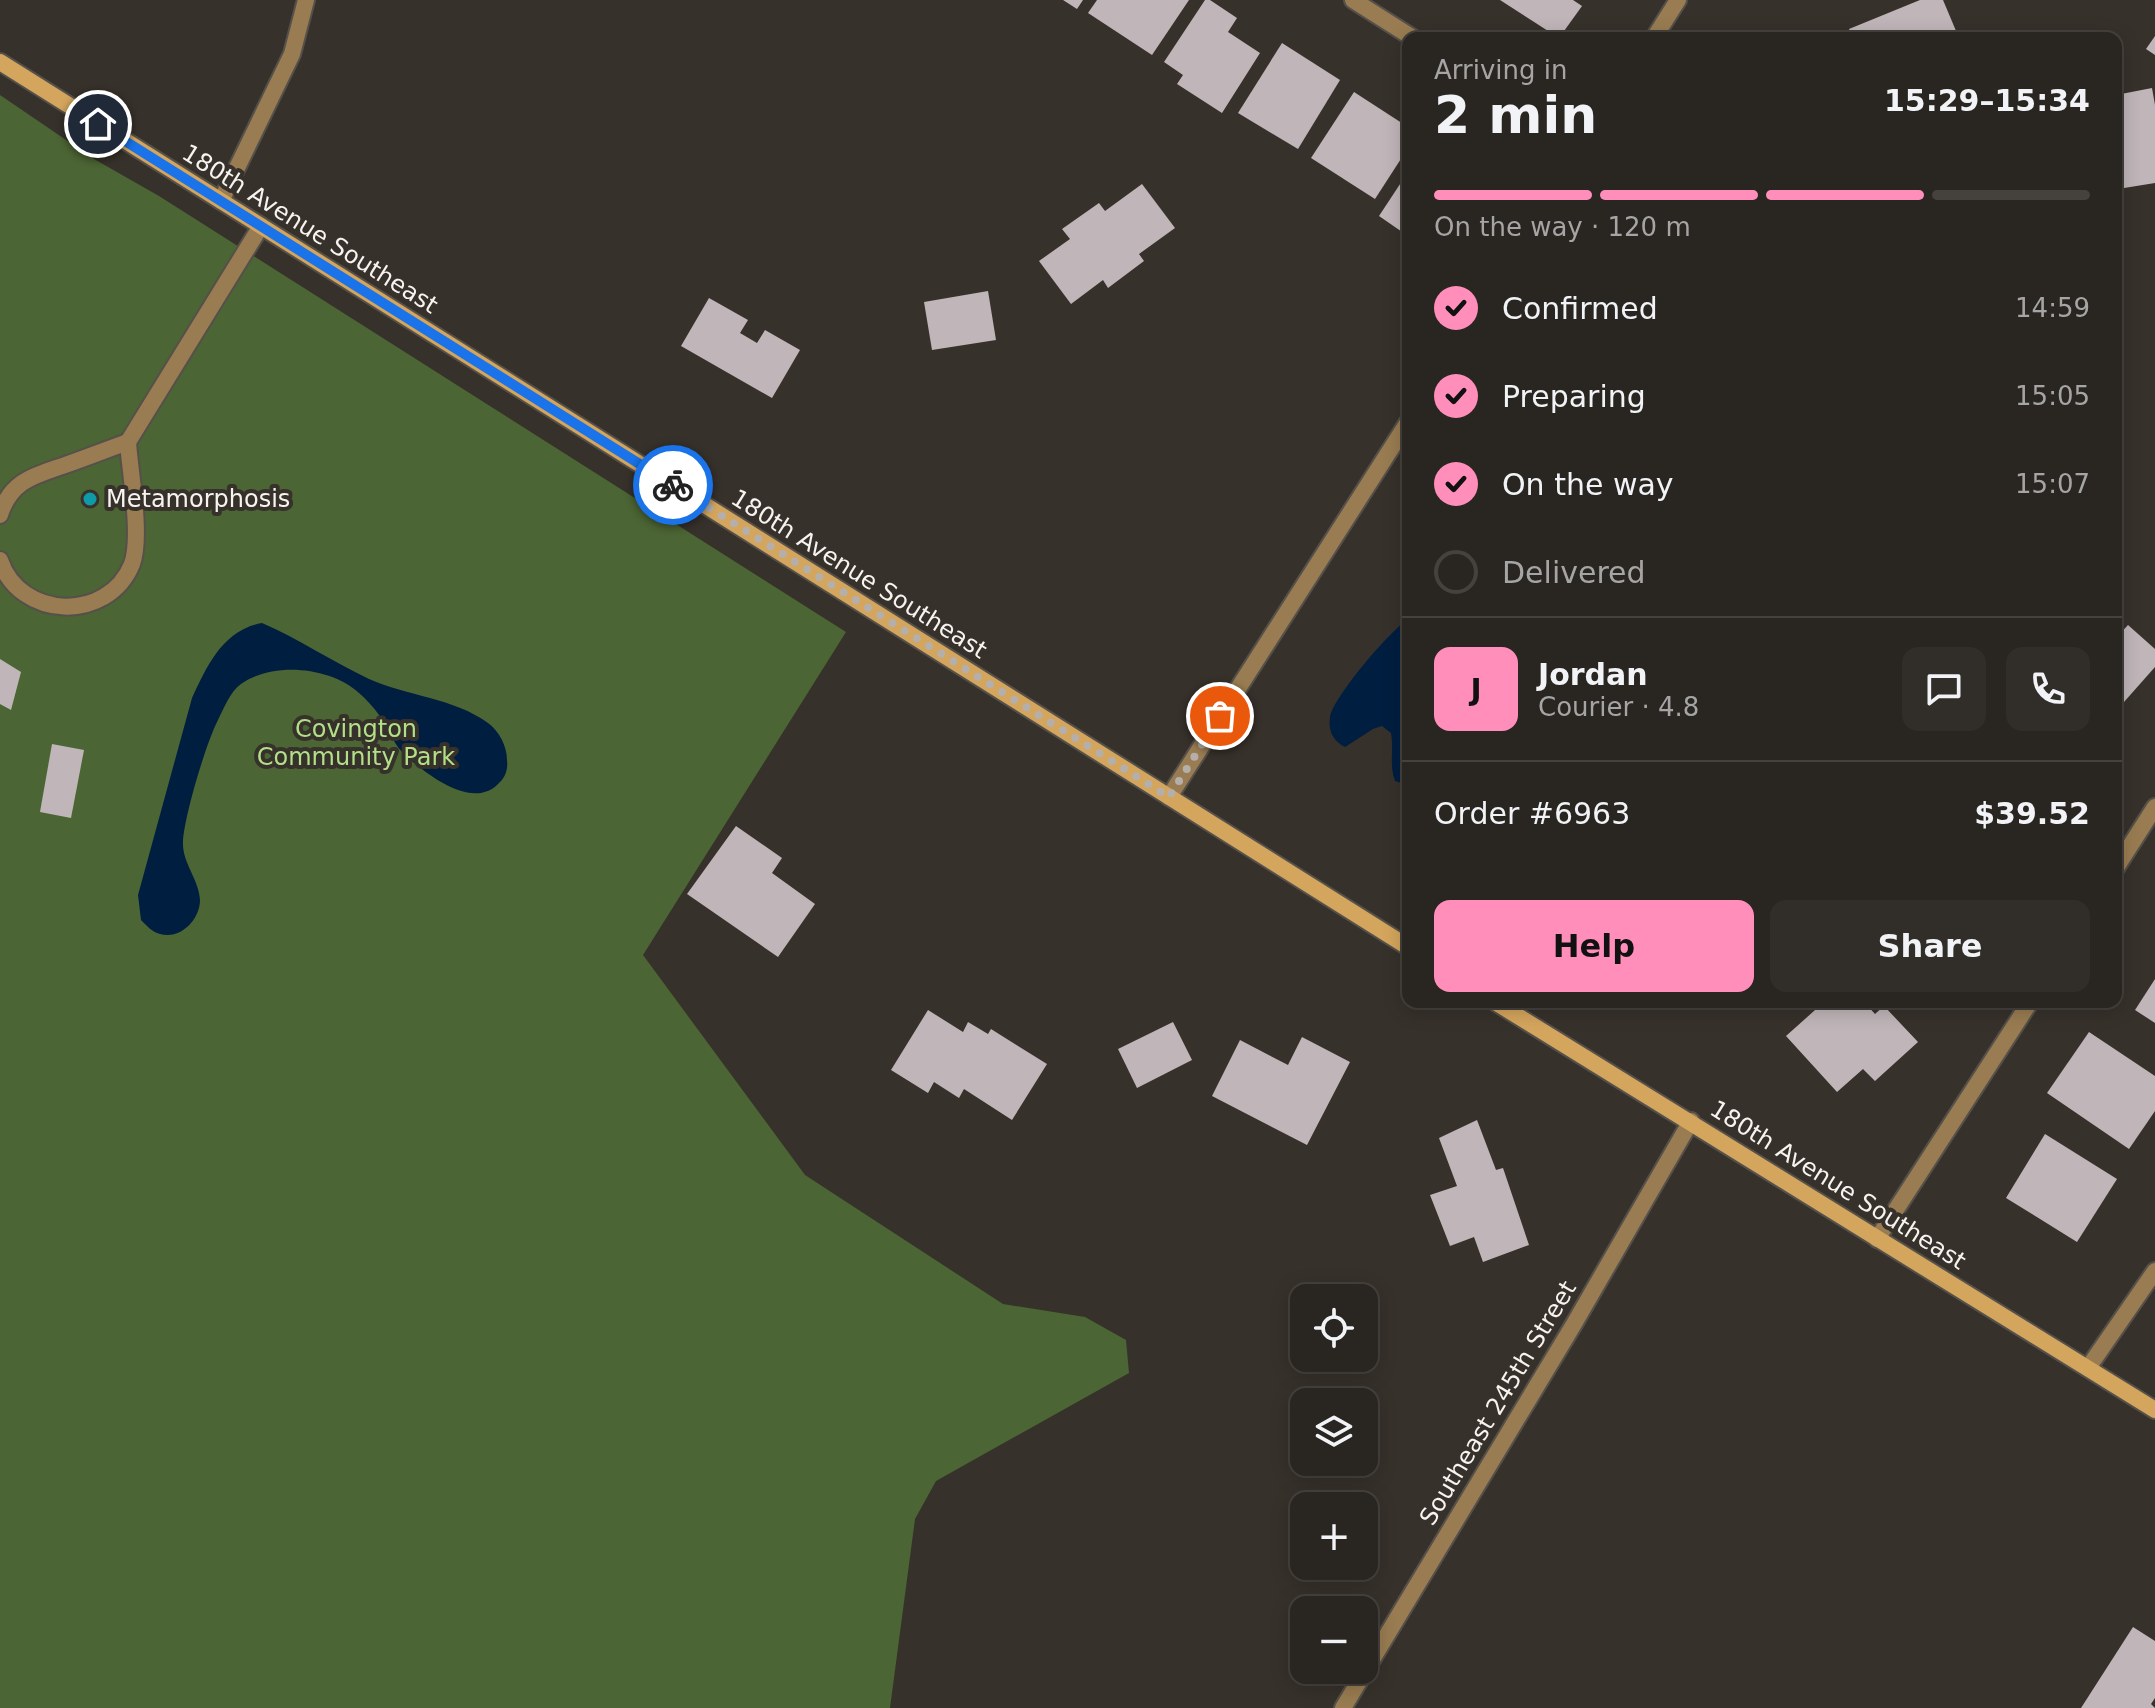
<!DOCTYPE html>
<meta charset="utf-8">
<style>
:root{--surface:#292520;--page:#312d29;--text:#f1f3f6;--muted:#a5a5a5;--line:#45423e;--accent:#ff8eba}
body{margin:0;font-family:"DejaVu Sans",sans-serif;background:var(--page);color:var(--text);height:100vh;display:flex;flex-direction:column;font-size:30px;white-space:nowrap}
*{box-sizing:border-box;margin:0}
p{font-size:26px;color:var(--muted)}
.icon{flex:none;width:44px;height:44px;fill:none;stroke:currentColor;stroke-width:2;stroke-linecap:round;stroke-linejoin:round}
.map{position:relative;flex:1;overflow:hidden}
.side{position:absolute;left:1402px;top:32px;width:720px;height:976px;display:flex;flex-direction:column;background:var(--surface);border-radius:16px;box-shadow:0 4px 20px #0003,0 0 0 2px var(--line)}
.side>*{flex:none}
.controls{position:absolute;left:1290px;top:1284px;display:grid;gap:16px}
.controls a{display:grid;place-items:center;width:88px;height:88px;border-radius:16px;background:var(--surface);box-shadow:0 4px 20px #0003,0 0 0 2px var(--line);font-size:40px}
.pin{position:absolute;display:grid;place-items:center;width:68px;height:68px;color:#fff;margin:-34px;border:4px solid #fff;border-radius:50%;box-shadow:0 2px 8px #0007}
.courier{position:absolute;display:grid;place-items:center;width:80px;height:80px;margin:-40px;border:6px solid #1a73e8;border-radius:50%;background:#fff;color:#222;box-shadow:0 2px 10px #0007}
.headline em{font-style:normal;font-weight:800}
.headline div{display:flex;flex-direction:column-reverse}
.headline{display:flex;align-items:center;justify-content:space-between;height:136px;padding:0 32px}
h1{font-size:52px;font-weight:800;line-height:60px}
.bar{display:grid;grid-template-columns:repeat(4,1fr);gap:12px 8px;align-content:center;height:96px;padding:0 32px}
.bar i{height:10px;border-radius:6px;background:var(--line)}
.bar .active{background:var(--accent)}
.bar p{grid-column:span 4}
.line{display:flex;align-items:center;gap:20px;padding:0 32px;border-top:2px solid var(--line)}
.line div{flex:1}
.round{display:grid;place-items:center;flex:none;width:84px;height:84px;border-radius:16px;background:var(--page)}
ol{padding:0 32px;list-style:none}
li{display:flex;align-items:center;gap:24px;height:88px}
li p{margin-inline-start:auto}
li .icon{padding:8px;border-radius:50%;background:var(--accent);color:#111;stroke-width:4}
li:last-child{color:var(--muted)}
li i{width:44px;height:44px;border:4px solid var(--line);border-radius:50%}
.cta{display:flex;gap:16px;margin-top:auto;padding:16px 32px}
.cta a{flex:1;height:92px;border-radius:16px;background:var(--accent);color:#111;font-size:32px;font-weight:800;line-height:92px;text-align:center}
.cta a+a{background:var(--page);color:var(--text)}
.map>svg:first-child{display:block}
.green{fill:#4c6534}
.water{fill:#001e40}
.building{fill:#c0b6ba}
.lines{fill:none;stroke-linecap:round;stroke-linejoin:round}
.lane-casing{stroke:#56504a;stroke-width:20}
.street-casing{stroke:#56504a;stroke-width:20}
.secondary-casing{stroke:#56504a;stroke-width:20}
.lane{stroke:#997c51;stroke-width:16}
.street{stroke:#997c51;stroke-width:16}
.secondary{stroke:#d4a55d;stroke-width:16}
.done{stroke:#b4afaa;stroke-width:8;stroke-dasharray:0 14.4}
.route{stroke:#1a73e8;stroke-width:10}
.culture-dot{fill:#0f9aa8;stroke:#37312b;stroke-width:3}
.labels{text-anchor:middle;stroke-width:8;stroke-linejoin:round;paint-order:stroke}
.street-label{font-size:24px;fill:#f7f3ef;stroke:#37312b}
.poi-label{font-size:24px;fill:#f7f3ef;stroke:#37312b;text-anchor:start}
.park-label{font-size:24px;fill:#b2df87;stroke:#37312b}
</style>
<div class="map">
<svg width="2155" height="1708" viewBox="0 0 2155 1708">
<rect width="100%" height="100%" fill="#37312b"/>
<polygon class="green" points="0,95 94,159 159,196 846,632 643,955 805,1175 1003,1304 1085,1317 1126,1340 1129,1373 936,1481 915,1519 890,1708 0,1708"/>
<g class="water">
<path d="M1408 619V785L1395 781C1389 765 1394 749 1391 733L1382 726 1373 729 1345 747C1333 741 1328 731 1330 717 1334 696 1390 631 1408 619Z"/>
<path d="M262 623C299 639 333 662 369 679 407 696 454 698 488 723 499 731 507 746 507 760 508 768 506 776 500 782 474 812 428 775 406 756 394 745 391 734 383 721 377 711 368 701 359 693 331 667 273 661 241 684 230 692 224 708 218 720 206 743 184 817 183 842 182 863 199 879 200 900 200 919 181 940 160 934 152 932 146 925 141 920L138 895 192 698C207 666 223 630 262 623Z"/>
</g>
<g class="building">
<polygon points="1063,0 1083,0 1077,9"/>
<polygon points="1097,0 1189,0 1152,55 1088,13"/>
<polygon points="1205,0 1210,0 1237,18 1228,32 1260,53 1222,113 1177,84 1183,75 1164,62"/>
<polygon points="1500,0 1573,0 1582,6 1559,38"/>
<polygon points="1920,0 1943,0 1959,38 1853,38 1849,29"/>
<polygon points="2155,36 2155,55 2146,49"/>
<polygon points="1282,43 1340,80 1298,149 1238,113"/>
<polygon points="2152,88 2155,105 2155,183 2124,188 2121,173 2116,174 2116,95"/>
<polygon points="1354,92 1408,127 1408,148 1375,199 1311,158"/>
<polygon points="1408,172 1408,236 1379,216"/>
<polygon points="1142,184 1175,228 1139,254 1144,261 1108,288 1103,280 1071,304 1039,261 1070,239 1062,229 1099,203 1105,211"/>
<polygon points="988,291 996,340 932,350 924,302"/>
<polygon points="709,298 748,320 740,333 757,343 765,330 800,350 772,398 681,346"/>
<polygon points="2128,625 2155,649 2155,667 2116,711 2116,638"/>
<polygon points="0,659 21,672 11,710 0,704"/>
<polygon points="52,744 84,750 71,818 40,812"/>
<polygon points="736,826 782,858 772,873 815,904 778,957 687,894"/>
<polygon points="2155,979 2155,1023 2135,1010"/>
<polygon points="1824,1002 1864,1002 1875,1014 1884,1006 1918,1042 1875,1081 1863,1069 1837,1092 1786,1036"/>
<polygon points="928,1010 963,1032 968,1022 988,1034 991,1029 1047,1064 1012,1120 964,1089 959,1098 934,1082 928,1093 891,1070"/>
<polygon points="1173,1022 1192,1060 1137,1088 1118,1049"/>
<polygon points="2089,1032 2155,1076 2155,1111 2129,1149 2047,1093"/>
<polygon points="1302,1037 1350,1062 1307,1145 1212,1096 1240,1040 1288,1065"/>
<polygon points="1477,1120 1496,1170 1503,1168 1529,1245 1483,1262 1474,1237 1450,1246 1430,1195 1457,1186 1439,1138"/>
<polygon points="2045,1134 2117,1179 2077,1242 2006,1198"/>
<polygon points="2133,1627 2155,1641 2155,1698 2151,1704 2155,1708 2081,1708"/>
</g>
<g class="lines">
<g class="lane-casing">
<g id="lane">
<polyline points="221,201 292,54 306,0"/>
<polyline points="128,442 261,226"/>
<path d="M0 515C11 479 37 475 68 464 88 457 108 449 128 442 130 473 142 536 132 564 108 623 20 620 0 560"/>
<polyline points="2116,868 2155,807"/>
<polyline points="1877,1239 2030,1002"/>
</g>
</g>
<g class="street-casing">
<g id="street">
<polyline points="1353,0 1413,38"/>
<polyline points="1654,38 1678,0"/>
<polyline points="1169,797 1408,422"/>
<polyline points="2088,1368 2155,1271"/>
<polyline points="1343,1708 1574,1324 1691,1121"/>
</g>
</g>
<g class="secondary-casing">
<g id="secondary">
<polyline points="0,62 1408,947"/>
<polyline points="1495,1002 2155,1410"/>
</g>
</g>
<use href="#lane" class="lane"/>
<use href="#street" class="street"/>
<use href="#secondary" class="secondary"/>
</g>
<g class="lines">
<polyline class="done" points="673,485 1169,797 1220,716"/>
<polyline class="route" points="98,124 673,485"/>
</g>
<circle class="culture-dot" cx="90" cy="499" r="8"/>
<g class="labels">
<g class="street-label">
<text transform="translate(310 229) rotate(32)" y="8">180th Avenue Southeast</text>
<text transform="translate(859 574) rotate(32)" y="8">180th Avenue Southeast</text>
<text transform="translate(1838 1185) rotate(32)" y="8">180th Avenue Southeast</text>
<text transform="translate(1498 1403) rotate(-59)" y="8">Southeast 245th Street</text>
</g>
<g class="poi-label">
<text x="106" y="507">Metamorphosis</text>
</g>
<g class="park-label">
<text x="356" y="737">Covington<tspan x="356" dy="28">Community Park</tspan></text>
</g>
</g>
</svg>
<div class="controls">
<a><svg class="icon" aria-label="locate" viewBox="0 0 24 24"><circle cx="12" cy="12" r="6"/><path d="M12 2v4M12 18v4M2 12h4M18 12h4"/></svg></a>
<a><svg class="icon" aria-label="layers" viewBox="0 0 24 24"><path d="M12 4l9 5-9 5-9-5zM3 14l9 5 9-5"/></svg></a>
<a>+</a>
<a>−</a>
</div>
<div class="pin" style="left:1220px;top:716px;background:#ea580c"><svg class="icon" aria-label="bag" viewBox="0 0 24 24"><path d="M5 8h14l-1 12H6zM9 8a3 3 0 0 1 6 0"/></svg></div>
<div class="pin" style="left:98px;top:124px;background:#1f2937"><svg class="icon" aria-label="home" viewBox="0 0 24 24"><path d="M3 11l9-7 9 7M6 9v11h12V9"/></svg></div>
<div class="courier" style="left:673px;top:485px"><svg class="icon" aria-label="bike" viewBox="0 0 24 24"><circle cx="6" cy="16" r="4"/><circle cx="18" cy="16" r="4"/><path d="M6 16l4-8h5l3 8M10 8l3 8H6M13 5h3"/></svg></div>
<section class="side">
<div class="headline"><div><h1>2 min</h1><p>Arriving in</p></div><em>15:29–15:34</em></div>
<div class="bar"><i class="active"></i><i class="active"></i><i class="active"></i><i></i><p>On the way · 120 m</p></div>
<ol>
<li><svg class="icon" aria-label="check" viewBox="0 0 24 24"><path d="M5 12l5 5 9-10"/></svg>Confirmed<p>14:59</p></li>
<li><svg class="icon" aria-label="check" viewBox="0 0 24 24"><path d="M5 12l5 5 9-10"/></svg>Preparing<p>15:05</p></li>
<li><svg class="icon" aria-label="check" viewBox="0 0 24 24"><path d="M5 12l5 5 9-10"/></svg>On the way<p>15:07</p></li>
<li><i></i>Delivered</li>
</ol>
<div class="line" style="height:144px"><b class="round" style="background:var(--accent);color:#111">J</b><div><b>Jordan</b><p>Courier · 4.8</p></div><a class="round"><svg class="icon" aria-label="chat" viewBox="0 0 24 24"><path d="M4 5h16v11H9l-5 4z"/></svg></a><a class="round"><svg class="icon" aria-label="phone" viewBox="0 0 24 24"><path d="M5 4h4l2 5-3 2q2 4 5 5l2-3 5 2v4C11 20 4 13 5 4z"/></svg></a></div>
<div class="line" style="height:104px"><div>Order #6963</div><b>$39.52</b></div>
<div class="cta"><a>Help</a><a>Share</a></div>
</section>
</div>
